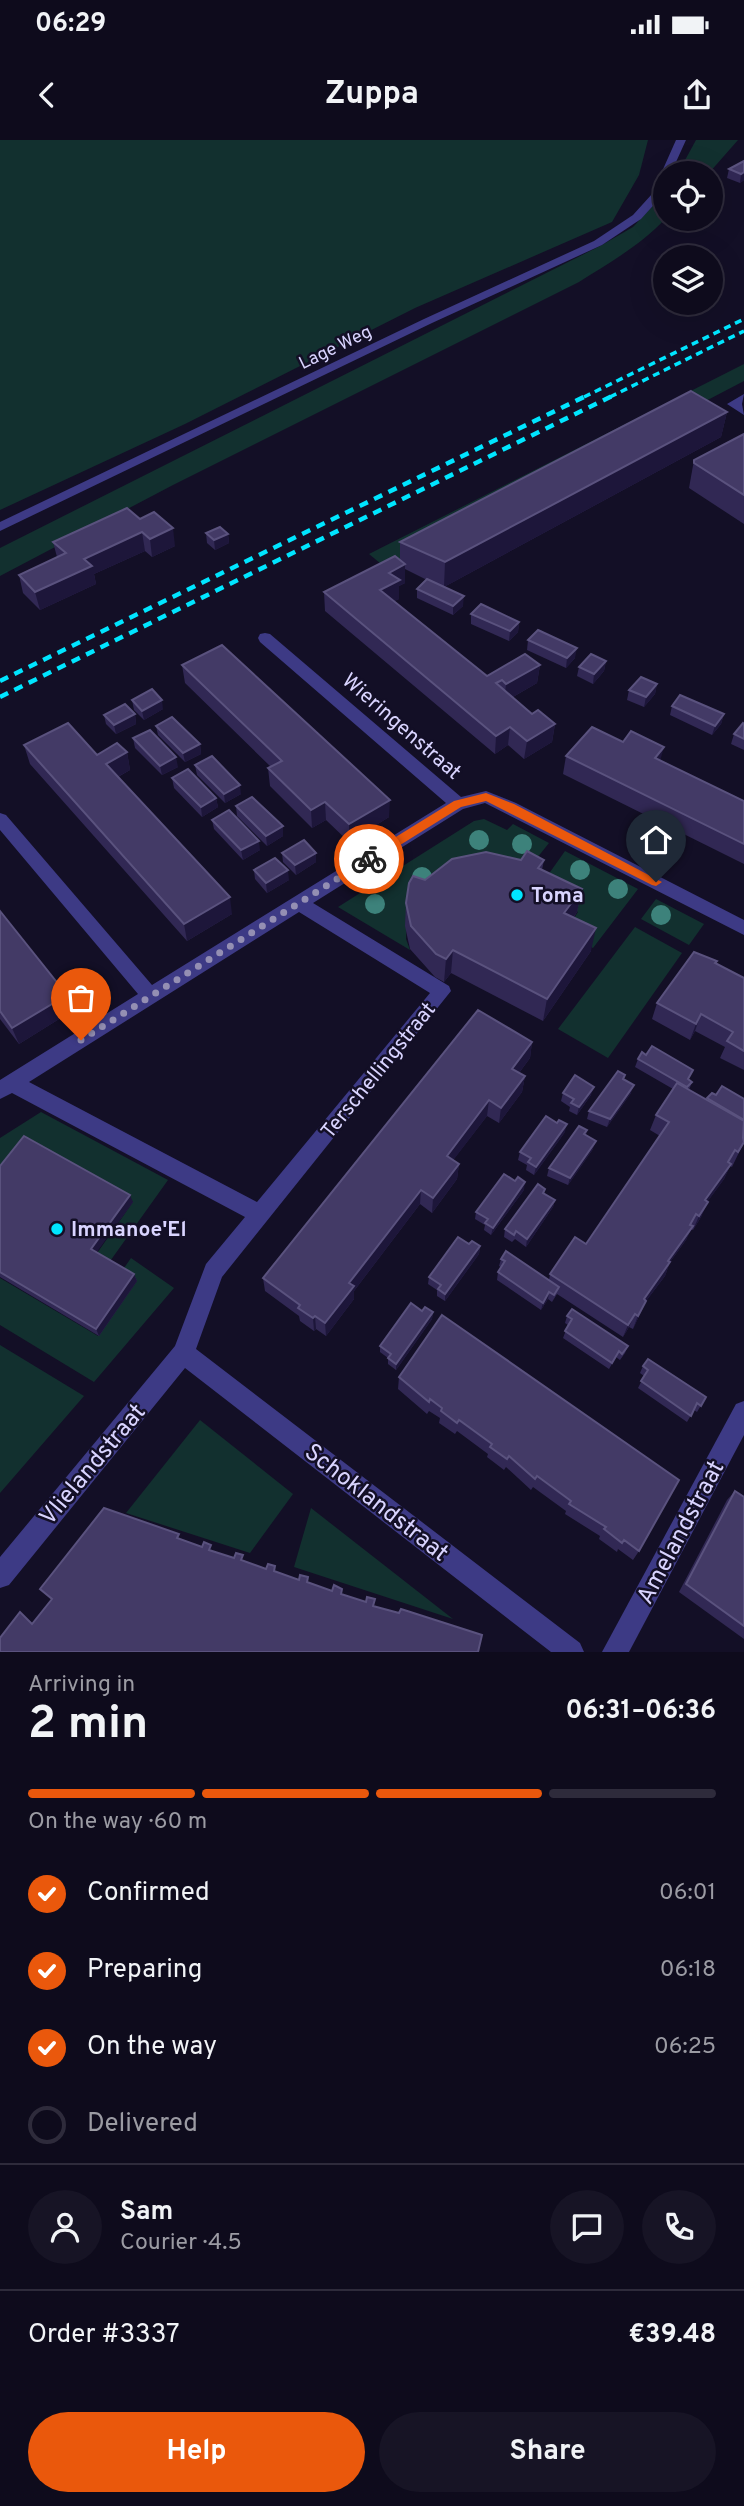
<!DOCTYPE html>
<meta charset="utf-8">
<style>
:root{--surface:#0e0b1c;--page:#171425;--text:#f1f3f6;--muted:#9b9ba3;--line:#2e2b3b;--accent:#ea580c}
body{margin:0;font-family:Overpass,sans-serif;background:var(--page);color:var(--text);height:100vh;display:flex;flex-direction:column;font-size:26px;white-space:nowrap}
*{box-sizing:border-box;margin:0}
p{font-size:23px;color:var(--muted)}
.icon{flex:none;width:38px;height:38px;fill:none;stroke:currentColor;stroke-width:2;stroke-linecap:round;stroke-linejoin:round}
.map{position:relative;height:1512px;overflow:hidden}
.sheet{display:flex;flex-direction:column;background:var(--surface);flex:1}
.sheet>*{flex:none}
.tools{position:absolute;left:653px;top:21px;display:grid;gap:14px}
.tools a{display:grid;place-items:center;width:70px;height:70px;border-radius:50%;background:var(--surface);box-shadow:0 7px 28px #0002,0 0 0 2px var(--line);font-size:35px}
.pin{position:absolute;display:grid;place-items:center;width:60px;height:60px;color:#fff;margin:-72px -30px;border-radius:50% 50% 50% 0;rotate:-45deg;box-shadow:0 0 7px #0007}
.pin .icon{rotate:45deg}
.courier{position:absolute;display:grid;place-items:center;width:70px;height:70px;margin:-35px;border:5px solid #ea580c;border-radius:50%;background:#fff;color:#222;box-shadow:0 2px 9px #0007}
.overview em{font-style:normal;font-weight:700}
.overview div{display:flex;flex-direction:column-reverse}
.overview{display:flex;align-items:center;justify-content:space-between;height:119px;padding:0 28px}
h1{font-size:46px;font-weight:700;line-height:52px}
.bar{display:grid;grid-template-columns:repeat(4,1fr);gap:10px 7px;align-content:center;height:84px;padding:0 28px}
.bar i{height:9px;border-radius:5px;background:var(--line)}
.bar .active{background:var(--accent)}
.bar p{grid-column:span 4}
.line{display:flex;align-items:center;gap:18px;padding:0 28px;border-top:2px solid var(--line)}
.line div{flex:1}
.round{display:grid;place-items:center;flex:none;width:74px;height:74px;border-radius:37px;background:var(--page)}
ol{padding:0 28px;list-style:none}
li{display:flex;align-items:center;gap:21px;height:77px}
li p{margin-inline-start:auto}
li .icon{padding:7px;border-radius:50%;background:var(--accent);color:#fff;stroke-width:4}
li:last-child{color:var(--muted)}
li i{width:38px;height:38px;border:4px solid var(--line);border-radius:50%}
.button{display:flex;gap:14px;margin-top:auto;padding:14px 28px}
.button a{flex:1;height:80px;border-radius:42px;background:var(--accent);color:#fff;font-size:28px;font-weight:700;line-height:80px;text-align:center}
.button a+a{background:var(--page);color:var(--text)}
.status{display:flex;justify-content:space-between;align-items:center;height:49px;padding:0 35px;background:var(--surface);direction:ltr}
.status svg{height:19px;fill:currentColor}
header{display:flex;justify-content:space-between;align-items:center;height:91px;padding:0 28px;background:var(--surface);font-size:32px;font-weight:700}
.map>svg:first-child{display:block}
.green{fill:#12302f}
.lines{fill:none;stroke-linecap:round;stroke-linejoin:round}
.street{fill:#3d3a85;fill-rule:evenodd}
.rail-far1{stroke:#00e5ff;stroke-width:3.5;stroke-dasharray:7 5;stroke-linecap:butt}
.rail{stroke:#00e5ff;stroke-width:4.5;stroke-dasharray:9 7;stroke-linecap:butt}
.tree{fill:#3d827b}
.wall{fill:#312854}
.shaded-wall{fill:#1d163a}
.building{fill:#433a66;stroke:#5a527e;stroke-width:2}
.route{fill:#ea580c}
.done{stroke:#948fb3;stroke-width:7;stroke-dasharray:0 12.6}
.poi-dot{fill:#00e5ff;stroke:#130f26;stroke-width:2.5}
.labels{text-anchor:middle;stroke-width:5;stroke-linejoin:round;paint-order:stroke}
.far-street-label{font-size:18px;fill:#d9d4ff;stroke:#130f26}
.street-label{font-size:21px;fill:#d9d4ff;stroke:#130f26}
.poi-label{font-size:21px;font-weight:bold;fill:#d9d4ff;stroke:#130f26;text-anchor:start}
.near-street-label{font-size:24px;fill:#d9d4ff;stroke:#130f26}
</style>
<div class="status"><b>06:29</b><svg viewBox="0 0 49 12"><path d="M0 12V9h3v3zM5 12V6h3v6zM10 12V3h3v9zM15 12V0h3v12zM26 1h20v11H26zM47 4h2v5h-2z"/></svg></div>
<header><svg class="icon" aria-label="back" viewBox="0 0 24 24"><path d="M15 5l-7 7 7 7"/></svg>Zuppa<svg class="icon" aria-label="share" viewBox="0 0 24 24"><path d="M12 15V3M7 8l5-5 5 5M5 13v7h14v-7"/></svg></header>
<div class="map">
<svg width="744" height="1512" viewBox="0 0 744 1512">
<rect width="100%" height="100%" fill="#130f26"/>
<g class="green">
<polygon points="0,0 648,0 639,35 612,82 415,168 185,284 0,370"/>
<polygon points="696,0 738,0 709,33 678,33"/>
<path d="M665 53V79C641 105 609 123 579 142L173 345 0 436V408L602 105 633 87Z"/>
<polygon points="744,224 744,241 386,428 369,414"/>
<polygon points="484,679 507,690 513,684 549,703 517,743 407,771 406,799 410,810 338,767 474,681"/>
<polygon points="565,711 638,749 593,808 564,793 578,772 536,752"/>
<polygon points="656,759 704,784 689,805 641,779"/>
<polygon points="635,787 682,813 608,918 558,889"/>
<polygon points="41,972 168,1040 108,1124 95,1116 133,1062 27,1004 0,1037 0,998"/>
<polygon points="131,1118 174,1148 94,1242 0,1185 0,1138 98,1196 137,1141 122,1131"/>
<polygon points="0,1205 84,1256 0,1353"/>
<polygon points="200,1280 293,1354 250,1413 126,1373"/>
<polygon points="311,1368 453,1479 294,1427"/>
</g>
<g class="lines">
<g class="street">
<polygon points="676,0 686,0 671,33 665,33 665,48 661,57 641,79 602,105 432,183 0,391 0,382 424,179 594,101 633,75 652,54"/>
<polygon points="744,254 742,264 744,275 727,264"/>
<path d="M265 493 270 494 461 657 486 651 516 663 744 780V795L485 663 463 669 313 763 449 846 451 851 222 1137 196 1209 580 1503 584 1512H551L185 1228 9 1445 0 1448V1417L175 1206 206 1124 245 1077 12 953 0 959V940L138 854 0 690V673L6 675 152 845 446 663 260 502 258 498 260 494ZM299 772 430 853 257 1062 29 942Z"/>
<polygon points="744,1261 744,1295 629,1512 602,1512 736,1264"/>
</g>
<g class="rail-far1">
<polyline points="584,257 744,179"/>
<polyline points="610,257 744,191"/>
</g>
<g class="rail">
<polyline points="0,541 588,255"/>
<polyline points="0,557 614,255"/>
</g>
</g>
<g class="tree">
<circle cx="479" cy="700" r="10"/>
<circle cx="522" cy="704" r="10"/>
<circle cx="580" cy="730" r="10"/>
<circle cx="422" cy="737" r="10"/>
<circle cx="618" cy="749" r="10"/>
<circle cx="375" cy="764" r="10"/>
<circle cx="661" cy="775" r="10"/>
</g>
<g class="wall">
<polygon points="744,21 744,40 740,43 727,38 729,29"/>
<polygon points="727,272 721,297 444,447 463,466 453,475 417,458 417,449 427,440 405,429 405,443 399,446 399,459 394,461 487,536 540,525 537,543 513,557 532,574 555,584 552,602 524,619 508,605 495,614 325,471 324,452 400,420 400,402"/>
<polygon points="744,294 744,384 689,348 694,320"/>
<polygon points="140,379 175,406 152,417 145,411 94,434 96,444 40,470 23,453 19,435 57,417 53,402"/>
<polygon points="206,393 228,394 229,403 215,410 207,403"/>
<polygon points="471,474 519,482 518,492 509,501 471,484"/>
<polygon points="528,500 575,518 566,528 527,510"/>
<polygon points="606,521 604,531 593,544 577,536 579,527"/>
<polygon points="182,525 389,677 349,702 326,680 312,688 270,646 268,628 271,627 185,543"/>
<polygon points="657,544 655,554 644,567 627,560 629,550"/>
<polygon points="132,560 163,569 144,580 134,570"/>
<polygon points="672,566 724,574 721,584 712,595 670,575"/>
<polygon points="135,574 136,584 116,594 106,584 104,575"/>
<polygon points="744,584 744,610 731,604 734,594"/>
<polygon points="156,586 200,604 201,614 185,622 158,595"/>
<polygon points="133,598 178,627 162,635 135,608"/>
<polygon points="623,602 744,661 744,724 563,634 566,616"/>
<polygon points="24,605 97,615 127,612 130,630 118,637 232,774 187,801 30,624"/>
<polygon points="195,625 241,654 225,663 197,635"/>
<polygon points="172,638 216,658 218,667 202,677 174,648"/>
<polygon points="236,666 283,686 283,696 267,706 237,676"/>
<polygon points="212,680 260,710 243,720 214,689"/>
<polygon points="282,713 316,713 316,722 296,735 283,722"/>
<polygon points="521,720 544,720 542,730 582,749 577,772 574,777 591,811 543,881 451,833 444,842 435,837 410,809 405,786 406,763 425,740"/>
<polygon points="254,730 289,740 267,753 255,739"/>
<polygon points="0,771 72,871 19,904 0,879"/>
<polygon points="716,823 744,838 744,930 720,918 725,907 695,891 690,900 652,879 657,863"/>
<polygon points="532,902 530,918 519,933 525,936 522,952 499,983 487,976 453,1020 459,1024 457,1039 432,1073 420,1064 354,1151 354,1159 326,1196 316,1189 314,1191 300,1181 299,1176 265,1151 263,1138"/>
<polygon points="638,919 689,940 692,942 689,950 707,960 712,953 716,955 744,959 744,1002 732,1027 730,1026 724,1039 707,1062 701,1077 693,1090 691,1089 686,1100 670,1122 665,1136 646,1161 633,1189 629,1187 623,1197 557,1154 552,1162 548,1159 541,1170 497,1140 498,1132 501,1127 499,1126 501,1119 549,1140 550,1134 586,1104 660,996 650,990 656,975 673,949 635,927"/>
<polygon points="625,935 624,939 631,953 607,987 587,979 589,971"/>
<polygon points="563,953 591,955 577,975 569,971 570,967 561,961"/>
<polygon points="587,990 586,995 593,1009 568,1045 547,1036 549,1028"/>
<polygon points="565,992 534,1035 526,1030 527,1025 518,1020 520,1012"/>
<polygon points="0,1026 133,1062 96,1112 134,1134 137,1141 99,1196 0,1137"/>
<polygon points="545,1049 544,1054 555,1060 553,1067 526,1107 515,1099 512,1102 504,1097 505,1089"/>
<polygon points="524,1050 491,1095 484,1090 485,1085 475,1079 476,1072"/>
<polygon points="469,1104 480,1106 479,1114 445,1161 437,1156 437,1150 428,1144 429,1137"/>
<polygon points="422,1171 433,1172 432,1179 396,1230 388,1224 388,1218 380,1212 380,1206"/>
<polygon points="567,1176 628,1206 625,1213 620,1220 616,1217 609,1229 563,1198 568,1185 565,1183"/>
<polygon points="643,1226 706,1257 697,1272 694,1270 687,1282 638,1248 644,1236 640,1233"/>
<polygon points="399,1237 639,1411 633,1420 618,1409 617,1412 599,1399 600,1396 565,1374 566,1371 533,1347 531,1350 506,1327 504,1330 487,1317 488,1314 457,1291 455,1294 439,1283 440,1278 429,1271 427,1274 398,1249"/>
<polygon points="735,1351 744,1357 744,1499 679,1452 727,1360"/>
</g>
<g class="shaded-wall">
<polygon points="744,32 744,40 740,43 741,34"/>
<polygon points="727,272 721,297 444,447 445,422"/>
<polygon points="173,388 175,406 152,417 150,399"/>
<polygon points="142,392 145,411 94,434 96,444 40,470 35,452 84,419"/>
<polygon points="228,394 229,403 215,410 214,400"/>
<polygon points="405,424 405,443 399,446 399,459 380,469 380,450 389,433"/>
<polygon points="464,456 463,466 453,475 453,466"/>
<polygon points="519,482 518,492 509,501 510,491"/>
<polygon points="577,508 575,518 566,528 567,518"/>
<polygon points="606,521 604,531 593,544 594,534"/>
<polygon points="540,525 537,543 504,562 506,544"/>
<polygon points="657,544 655,554 644,567 646,557"/>
<polygon points="162,560 163,569 144,580 142,571"/>
<polygon points="135,574 136,584 116,594 114,585"/>
<polygon points="724,574 721,584 712,595 715,586"/>
<polygon points="555,584 552,602 524,619 527,601"/>
<polygon points="510,587 508,605 495,614 496,596"/>
<polygon points="200,604 201,614 185,622 183,613"/>
<polygon points="664,607 659,625 655,618"/>
<polygon points="127,612 130,630 110,641 106,624"/>
<polygon points="176,617 178,627 162,635 160,626"/>
<polygon points="240,645 241,654 225,663 224,654"/>
<polygon points="216,658 218,667 202,677 201,667"/>
<polygon points="390,660 389,677 349,702 349,684"/>
<polygon points="325,662 326,680 312,688 311,670"/>
<polygon points="283,686 283,696 267,706 266,696"/>
<polygon points="259,701 260,710 243,720 241,710"/>
<polygon points="316,713 316,722 296,735 295,725"/>
<polygon points="288,730 289,740 267,753 266,743"/>
<polygon points="582,749 577,772 560,796 564,773"/>
<polygon points="230,757 232,774 187,801 184,784"/>
<polygon points="596,788 591,811 543,881 547,859"/>
<polygon points="453,810 451,833 444,842 446,819"/>
<polygon points="67,855 72,871 19,904 12,888"/>
<polygon points="701,874 695,891 690,900 696,884"/>
<polygon points="532,902 530,918 510,945 512,929"/>
<polygon points="525,936 522,952 499,983 501,968"/>
<polygon points="634,945 631,953 607,987 610,979"/>
<polygon points="594,947 591,955 577,975 579,967"/>
<polygon points="489,960 487,976 445,1031 447,1016"/>
<polygon points="567,984 565,992 534,1035 536,1027"/>
<polygon points="596,1001 593,1009 568,1045 570,1038"/>
<polygon points="459,1024 457,1039 432,1073 433,1058"/>
<polygon points="731,1024 724,1039 698,1075 705,1060"/>
<polygon points="525,1042 524,1050 491,1095 493,1088"/>
<polygon points="421,1050 420,1064 354,1151 354,1159 326,1196 325,1183 349,1143"/>
<polygon points="130,1055 133,1062 94,1116 91,1109"/>
<polygon points="555,1060 553,1067 526,1107 527,1099"/>
<polygon points="708,1062 701,1077 693,1090 699,1076"/>
<polygon points="696,1074 690,1088 693,1086 686,1100 670,1122 665,1136 646,1161 633,1189 644,1159"/>
<polygon points="480,1106 479,1114 445,1161 445,1154"/>
<polygon points="134,1134 137,1141 99,1196 96,1189"/>
<polygon points="549,1152 548,1159 541,1170 543,1163"/>
<polygon points="433,1172 432,1179 396,1230 396,1224"/>
<polygon points="635,1174 629,1187 623,1197 628,1185"/>
<polygon points="315,1176 316,1189 314,1191 313,1178"/>
</g>
<g class="building">
<polygon points="744,21 744,32 741,34 729,29"/>
<polygon points="691,251 727,272 445,422 400,402"/>
<polygon points="744,294 744,355 694,323 694,320"/>
<polygon points="127,368 140,379 154,372 173,388 150,399 142,392 84,419 92,426 35,452 19,435 66,413 53,402"/>
<polygon points="220,387 228,394 214,400 206,393"/>
<polygon points="395,416 405,424 389,433 400,440 380,450 487,536 525,514 540,525 506,544 502,540 496,543 532,574 538,570 555,584 527,601 510,587 496,596 324,452"/>
<polygon points="427,439 464,456 453,466 417,449"/>
<polygon points="481,464 519,482 510,491 471,474"/>
<polygon points="538,490 577,508 567,518 528,500"/>
<polygon points="222,505 390,660 349,684 325,662 311,670 268,628 282,621 182,525"/>
<polygon points="591,514 606,521 594,534 579,527"/>
<polygon points="641,537 657,544 646,557 629,550"/>
<polygon points="152,549 162,560 142,571 132,560"/>
<polygon points="680,555 724,574 715,586 672,566"/>
<polygon points="125,564 135,574 114,585 104,575"/>
<polygon points="172,577 200,604 183,613 156,586"/>
<polygon points="68,583 97,615 117,603 127,612 106,624 230,757 184,784 24,605"/>
<polygon points="743,583 744,584 744,599 734,594"/>
<polygon points="592,587 623,602 631,591 664,607 655,618 744,661 744,704 566,616"/>
<polygon points="150,590 176,617 160,626 133,598"/>
<polygon points="212,616 240,645 224,654 195,625"/>
<polygon points="188,629 216,658 201,667 172,638"/>
<polygon points="252,657 283,686 266,696 236,666"/>
<polygon points="229,670 259,701 241,710 212,680"/>
<polygon points="304,700 316,713 295,725 282,713"/>
<polygon points="527,711 544,720 538,728 582,749 564,773 596,788 547,859 453,810 446,819 436,814 411,786 406,763 409,743 413,736 425,740 452,719 486,712 521,720"/>
<polygon points="275,718 288,730 266,743 254,730"/>
<polygon points="0,771 67,855 12,888 0,871"/>
<polygon points="694,812 717,821 715,823 744,838 744,911 727,901 733,892 701,874 696,884 657,863"/>
<polygon points="478,870 532,902 512,929 525,936 501,968 489,960 447,1016 459,1024 433,1058 421,1050 349,1143 354,1146 325,1183 315,1176 313,1178 298,1168 300,1165 263,1138"/>
<polygon points="652,906 693,930 688,939 692,942 687,947 638,919 642,912 646,915"/>
<polygon points="618,931 625,935 623,939 634,945 610,979 589,971"/>
<polygon points="575,935 594,947 579,967 571,963 574,959 563,953"/>
<polygon points="677,943 744,981 743,998 744,1002 738,1012 735,1010 728,1022 731,1024 705,1060 708,1062 699,1076 696,1074 690,1085 693,1086 668,1121 670,1122 644,1159 646,1161 638,1176 635,1174 628,1185 550,1134 575,1097 586,1104 669,982 656,975"/>
<polygon points="722,946 744,959 744,980 707,958 712,953 716,955"/>
<polygon points="546,976 557,983 559,980 567,984 536,1027 528,1022 531,1018 520,1012"/>
<polygon points="579,986 587,990 584,994 596,1001 570,1038 549,1028"/>
<polygon points="24,996 130,1055 91,1109 134,1134 96,1189 0,1132 0,1026"/>
<polygon points="504,1034 515,1041 518,1037 525,1042 493,1088 485,1083 488,1079 476,1072"/>
<polygon points="538,1044 545,1049 543,1053 555,1060 527,1099 516,1091 514,1095 505,1089"/>
<polygon points="458,1097 469,1104 472,1101 480,1106 445,1154 438,1149 441,1145 429,1137"/>
<polygon points="506,1111 559,1147 554,1155 549,1152 543,1163 498,1132 505,1121 501,1119"/>
<polygon points="411,1163 422,1171 425,1167 433,1172 396,1224 388,1218 391,1214 380,1206"/>
<polygon points="572,1169 628,1206 622,1214 619,1211 612,1223 565,1191 572,1179 567,1176"/>
<polygon points="442,1175 679,1340 639,1411 624,1400 622,1403 604,1389 606,1387 569,1364 571,1361 537,1336 535,1339 509,1316 507,1319 490,1307 492,1304 459,1280 457,1283 441,1271 442,1268 430,1259 429,1262 399,1237"/>
<polygon points="648,1219 706,1257 701,1266 697,1263 691,1276 641,1241 648,1230 643,1226"/>
<polygon points="735,1351 744,1357 744,1486 686,1444"/>
<polygon points="104,1368 179,1394 177,1398 202,1407 204,1402 211,1405 209,1410 234,1418 236,1413 243,1415 241,1420 266,1429 268,1424 275,1426 274,1431 299,1440 300,1435 308,1437 307,1442 332,1451 334,1445 342,1449 341,1454 366,1462 367,1457 375,1459 373,1466 399,1473 401,1469 482,1495 478,1512 0,1512 0,1498 20,1472 32,1484 52,1459 40,1449"/>
</g>
<polygon class="route" points="486,653 514,664 662,742 656,746 652,745 486,661 461,667 373,722 365,722 365,716 454,661"/>
<g class="lines">
<polyline class="done" points="81,900 369,719"/>
</g>
<g class="poi-dot">
<circle cx="517" cy="755" r="7"/>
<circle cx="57" cy="1089" r="7"/>
</g>
<g class="labels">
<g class="far-street-label">
<text transform="translate(335 207) rotate(-26)" y="6">Lage Weg</text>
</g>
<g class="street-label">
<text transform="translate(402 586) rotate(41)" y="7">Wieringenstraat</text>
<text transform="translate(378 930) rotate(-51)" y="7">Terschellingstraat</text>
</g>
<g class="poi-label">
<text x="531" y="762">Toma</text>
<text x="71" y="1096">Immanoe'El</text>
</g>
<g class="near-street-label">
<text transform="translate(92 1324) rotate(-50)" y="8">Vlielandstraat</text>
<text transform="translate(377 1362) rotate(38)" y="8">Schoklandstraat</text>
<text transform="translate(680 1392) rotate(-62)" y="8">Amelandstraat</text>
</g>
</g>
</svg>
<div class="tools">
<a><svg class="icon" aria-label="locate" viewBox="0 0 24 24"><circle cx="12" cy="12" r="6"/><path d="M12 2v4M12 18v4M2 12h4M18 12h4"/></svg></a>
<a><svg class="icon" aria-label="layers" viewBox="0 0 24 24"><path d="M12 4l9 5-9 5-9-5zM3 14l9 5 9-5"/></svg></a>
</div>
<div class="pin" style="left:81px;top:900px;background:#ea580c"><svg class="icon" aria-label="bag" viewBox="0 0 24 24"><path d="M5 8h14l-1 12H6zM9 8a3 3 0 0 1 6 0"/></svg></div>
<div class="pin" style="left:656px;top:742px;background:#1f2937"><svg class="icon" aria-label="home" viewBox="0 0 24 24"><path d="M3 11l9-7 9 7M6 9v11h12V9"/></svg></div>
<div class="courier" style="left:369px;top:719px"><svg class="icon" aria-label="bike" viewBox="0 0 24 24"><circle cx="6" cy="16" r="4"/><circle cx="18" cy="16" r="4"/><path d="M6 16l4-8h5l3 8M10 8l3 8H6M13 5h3"/></svg></div>
</div>
<section class="sheet">
<div class="overview"><div><h1>2 min</h1><p>Arriving in</p></div><em>06:31–06:36</em></div>
<div class="bar"><i class="active"></i><i class="active"></i><i class="active"></i><i></i><p>On the way · 60 m</p></div>
<ol>
<li><svg class="icon" aria-label="check" viewBox="0 0 24 24"><path d="M5 12l5 5 9-10"/></svg>Confirmed<p>06:01</p></li>
<li><svg class="icon" aria-label="check" viewBox="0 0 24 24"><path d="M5 12l5 5 9-10"/></svg>Preparing<p>06:18</p></li>
<li><svg class="icon" aria-label="check" viewBox="0 0 24 24"><path d="M5 12l5 5 9-10"/></svg>On the way<p>06:25</p></li>
<li><i></i>Delivered</li>
</ol>
<div class="line" style="height:126px"><a class="round"><svg class="icon" aria-label="person" viewBox="0 0 24 24"><circle cx="12" cy="8" r="4"/><path d="M4 21q1-7 8-7t8 7"/></svg></a><div><b>Sam</b><p>Courier · 4.5</p></div><a class="round"><svg class="icon" aria-label="chat" viewBox="0 0 24 24"><path d="M4 5h16v11H9l-5 4z"/></svg></a><a class="round"><svg class="icon" aria-label="phone" viewBox="0 0 24 24"><path d="M5 4h4l2 5-3 2q2 4 5 5l2-3 5 2v4C11 20 4 13 5 4z"/></svg></a></div>
<div class="line" style="height:91px"><div>Order #3337</div><b>€39.48</b></div>
<div class="button"><a>Help</a><a>Share</a></div>
</section>
